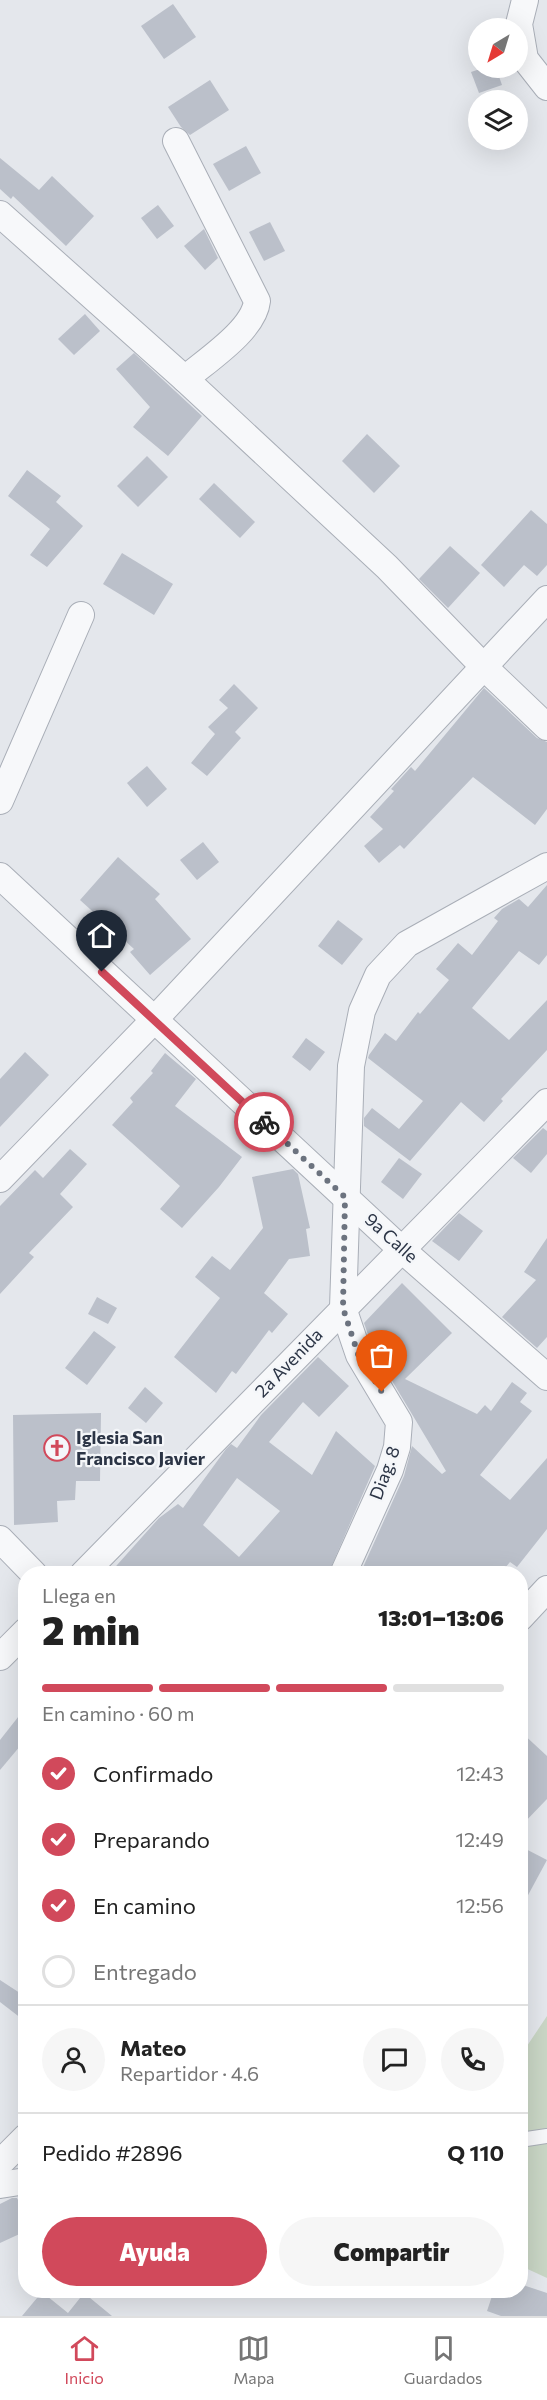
<!DOCTYPE html>
<html lang="es">
<meta charset="utf-8">
<style>
:root{--surface:#fff;--page:#f6f6f6;--text:#222;--muted:#767676;--line:#e0e0e0;--accent:#d1495b}
body{margin:0;font-family:Commissioner,sans-serif;background:var(--page);color:var(--text);height:100vh;display:flex;flex-direction:column;font-size:22px;white-space:nowrap}
*{box-sizing:border-box;margin:0}
p{font-size:20px;color:var(--muted)}
.icon{flex:none;width:33px;height:33px;fill:none;stroke:currentColor;stroke-width:2;stroke-linecap:round;stroke-linejoin:round}
.map{position:relative;flex:1;overflow:hidden}
.drawer{position:absolute;left:18px;top:1566px;width:510px;height:732px;display:flex;flex-direction:column;background:var(--surface);border-radius:24px;box-shadow:0 6px 24px #0002}
.drawer>*{flex:none}
.needle{width:39px;rotate:218deg}
.tools{position:absolute;left:468px;top:18px;display:grid;gap:12px}
.tools a{display:grid;place-items:center;width:60px;height:60px;border-radius:50%;background:var(--surface);box-shadow:0 6px 24px #0002;font-size:30px}
.pin{position:absolute;display:grid;place-items:center;width:51px;height:51px;color:#fff;margin:-62px -26px;border-radius:50% 50% 50% 0;rotate:-45deg;box-shadow:0 0 6px #0007}
.pin .icon{rotate:45deg}
.courier{position:absolute;display:grid;place-items:center;width:60px;height:60px;margin:-30px;border:4px solid #d1495b;border-radius:50%;background:#fff;color:#222;box-shadow:0 2px 8px #0007}
.headline em{font-style:normal;font-weight:800}
.headline div{display:flex;flex-direction:column-reverse}
.headline{display:flex;align-items:center;justify-content:space-between;height:102px;padding:0 24px}
h1{font-size:39px;font-weight:800;line-height:45px}
.bar{display:grid;grid-template-columns:repeat(4,1fr);gap:9px 6px;align-content:center;height:72px;padding:0 24px}
.bar i{height:8px;border-radius:4px;background:var(--line)}
.bar .active{background:var(--accent)}
.bar p{grid-column:span 4}
.line{display:flex;align-items:center;gap:15px;padding:0 24px;border-top:2px solid var(--line)}
.line div{flex:1}
.round{display:grid;place-items:center;flex:none;width:63px;height:63px;border-radius:32px;background:var(--page)}
ol{padding:0 24px;list-style:none}
li{display:flex;align-items:center;gap:18px;height:66px}
li p{margin-inline-start:auto}
li .icon{padding:6px;border-radius:50%;background:var(--accent);color:#fff;stroke-width:4}
li:last-child{color:var(--muted)}
li i{width:33px;height:33px;border:3px solid var(--line);border-radius:50%}
.button{display:flex;gap:12px;margin-top:auto;padding:12px 24px}
.button a{flex:1;height:69px;border-radius:36px;background:var(--accent);color:#fff;font-size:24px;font-weight:800;line-height:69px;text-align:center}
.button a+a{background:var(--page);color:var(--text)}
.menu{display:flex;justify-content:space-around;align-items:center;height:84px;border-top:2px solid var(--line);background:var(--surface);font-size:16px;color:var(--muted)}
.menu a{display:grid;justify-items:center;gap:3px}
.menu .active{color:var(--accent)}
.map>svg:first-child{display:block}
.green{fill:#c9d6c5}
.building{fill:#bbc0ca;fill-rule:evenodd}
.lines{fill:none;stroke-linecap:round;stroke-linejoin:round}
.service-casing{stroke:#a9aeb7;stroke-width:16}
.minor-casing{stroke:#a9aeb7;stroke-width:28}
.service{stroke:#f7f8fa;stroke-width:14}
.minor{stroke:#f7f8fa;stroke-width:26}
.done{stroke:#6c737f;stroke-width:6;stroke-dasharray:0 10.8}
.route{stroke:#d1495b;stroke-width:8}
.labels{text-anchor:middle;stroke-width:4.5;stroke-linejoin:round;paint-order:stroke}
.street-label{font-size:18px;fill:#2b3445;stroke:#f4f6f9}
.poi-label{font-size:18px;font-weight:bold;fill:#2b3445;stroke:#f4f6f9;text-anchor:start}
</style>
<div class="map">
<svg width="547" height="2316" viewBox="0 0 547 2316">
<rect width="100%" height="100%" fill="#e4e7ec"/>
<polygon class="green" points="547,2016 547,2278 521,2266 520,2050 523,2052"/>
<g class="building">
<polygon points="173,4 196,37 164,59 141,26"/>
<polygon points="483,68 496,68 502,85 479,93 471,72"/>
<polygon points="210,80 229,110 190,135 181,127 168,107"/>
<polygon points="246,146 261,173 229,191 213,164"/>
<polygon points="0,158 39,190 52,176 94,216 66,246 13,196 11,199 0,189"/>
<polygon points="158,205 174,226 157,239 141,218"/>
<polygon points="270,222 285,251 264,261 249,232"/>
<polygon points="204,229 218,258 205,270 184,246"/>
<polygon points="85,314 100,331 74,355 58,339"/>
<polygon points="134,353 202,416 168,456 133,427 150,407 116,369"/>
<polygon points="367,434 400,466 374,493 342,461"/>
<polygon points="147,456 168,477 138,507 117,486"/>
<polygon points="27,470 61,496 56,502 83,526 47,567 30,555 50,529 8,496"/>
<polygon points="214,483 255,522 240,538 199,499"/>
<polygon points="531,510 547,524 547,565 537,576 524,565 504,587 481,565"/>
<polygon points="450,546 480,573 448,608 419,579"/>
<polygon points="122,553 173,584 154,615 103,584"/>
<polygon points="234,684 258,708 235,732 241,738 207,776 191,763 215,734 208,727 228,708 219,700"/>
<polygon points="484,688 537,738 547,742 547,809 535,825 473,777 404,849 400,845 379,863 364,846 383,829 370,817 394,791 391,789 411,767 415,771"/>
<polygon points="147,766 167,789 147,807 127,783"/>
<polygon points="203,842 219,862 197,880 180,860"/>
<polygon points="118,857 160,894 155,899 191,939 150,975 130,952 134,949 80,900"/>
<polygon points="547,885 547,955 539,965 519,951 472,1008 509,1040 547,1000 547,1050 501,1099 503,1101 484,1122 461,1102 410,1161 364,1126 364,1118 372,1108 399,1129 423,1101 368,1058 369,1055 385,1033 396,1041 418,1012 420,1014 449,980 436,969 458,943 472,955 498,921 494,918 502,909 519,899 528,907"/>
<polygon points="338,920 363,939 342,965 318,946"/>
<polygon points="306,1038 325,1052 310,1071 292,1057"/>
<polygon points="25,1052 49,1075 0,1127 0,1079"/>
<polygon points="165,1053 196,1079 175,1106 242,1157 219,1187 182,1228 160,1209 180,1186 112,1125 133,1102 130,1098 153,1073 151,1071"/>
<polygon points="543,1128 547,1131 547,1154 531,1173 513,1158"/>
<polygon points="70,1149 87,1164 60,1194 73,1207 29,1253 34,1257 0,1294 0,1206 35,1170 43,1178"/>
<polygon points="399,1158 422,1174 403,1199 381,1182"/>
<polygon points="293,1169 298,1174 310,1228 306,1229 310,1256 289,1259 264,1293 288,1314 272,1333 269,1330 236,1374 232,1371 216,1393 174,1357 220,1298 195,1277 212,1256 230,1270 263,1228 252,1177"/>
<polygon points="459,1213 483,1231 459,1261 432,1241"/>
<polygon points="547,1238 547,1337 537,1348 502,1317 536,1280 524,1272"/>
<polygon points="402,1283 452,1333 405,1379 477,1414 485,1405 491,1411 512,1382 527,1393 520,1402 532,1411 480,1475 510,1500 547,1458 547,1529 517,1567 510,1562 500,1574 360,1574 404,1476 412,1446 442,1474 446,1471 373,1349 364,1323"/>
<polygon points="97,1297 117,1308 108,1324 88,1314"/>
<polygon points="94,1331 116,1347 87,1385 65,1368"/>
<path d="M318 1357 349 1386 319 1417 303 1402 269 1442 312 1475 336 1431 375 1466 328 1574H109L159 1518 178 1504 183 1508 226 1449 231 1444 237 1448 261 1415ZM237 1478 280 1511 239 1557 203 1525Z"/>
<polygon points="145,1387 163,1403 146,1423 128,1408"/>
<polygon points="101,1413 100,1481 76,1481 75,1500 57,1501 58,1522 14,1525 13,1415"/>
<polygon points="26,1707 26,1739 0,1770 0,1740"/>
<polygon points="520,1731 547,1756 547,1799 520,1827"/>
<polygon points="520,1846 547,1860 520,1910"/>
<polygon points="0,1980 26,1997 26,2022 0,2002"/>
<polygon points="12,2198 17,2198 26,2216 26,2231 0,2243 0,2204"/>
<polygon points="520,2284 547,2293 547,2316 501,2316 487,2311 494,2290 520,2290"/>
<polygon points="42,2292 68,2313 84,2293 112,2316 22,2316"/>
</g>
<g class="lines">
<g class="service-casing">
<polyline id="service" points="520,2140 547,2136"/>
</g>
<g class="minor-casing">
<g id="minor">
<polyline points="525,0 519,24 525,59 547,87"/>
<path d="M176 141 257 301C254 330 207 360 185 379"/>
<polyline points="0,214 185,379 387,567 483,666 547,727"/>
<polyline points="0,801 81,615"/>
<polyline points="0,876 401,1249 547,1377"/>
<polyline points="0,1179 154,1020 547,599"/>
<polyline points="0,1539 34,1574"/>
<polyline points="83,1574 547,1102"/>
<polyline points="343,1574 390,1470 397,1447 399,1422 359,1355 343,1308 351,1066 362,1011 378,975 407,944 547,866"/>
<polyline points="520,1618 547,1589"/>
<polyline points="0,1657 26,1631"/>
<polyline points="0,2163 26,2137"/>
<polyline points="0,2185 26,2181"/>
</g>
</g>
<use href="#service" class="service"/>
<use href="#minor" class="minor"/>
</g>
<g class="lines">
<polyline class="done" points="264,1122 345,1197 343,1308 358,1354 382,1392"/>
<polyline class="route" points="102,972 264,1122"/>
</g>
<defs>
<g id="church-ring" transform="scale(1.35)"><circle r="9.5" fill="#f4f6f9" stroke="#d1495b" stroke-width="1.5"/><path d="M-1.2-6h2.4v3.5h3.3v2.4h-3.3V6h-2.4V-.1h-3.3v-2.4h3.3Z" fill="#d1495b"/></g>
</defs>
<g fill-rule="evenodd">
<use href="#church-ring" x="57" y="1448"/>
</g>
<g class="labels">
<g class="street-label">
<text transform="translate(391 1238) rotate(42)" y="6">9a Calle</text>
<text transform="translate(289 1363) rotate(-46)" y="6">2a Avenida</text>
<text transform="translate(385 1473) rotate(-70)" y="6">Diag. 8</text>
</g>
<g class="poi-label">
<text x="76" y="1444">Iglesia San<tspan x="76" dy="21">Francisco Javier</tspan></text>
</g>
</g>
</svg>
<div class="tools">
<a><svg class="needle" viewBox="-14 -14 28 28"><path d="M0-13l5 13h-10z" fill="#e53935"/><path d="M0 13l5-13h-10z" fill="#767676"/></svg></a>
<a><svg class="icon" aria-label="layers" viewBox="0 0 24 24"><path d="M12 4l9 5-9 5-9-5zM3 14l9 5 9-5"/></svg></a>
</div>
<div class="pin" style="left:382px;top:1392px;background:#ea580c"><svg class="icon" aria-label="bag" viewBox="0 0 24 24"><path d="M5 8h14l-1 12H6zM9 8a3 3 0 0 1 6 0"/></svg></div>
<div class="pin" style="left:102px;top:972px;background:#1f2937"><svg class="icon" aria-label="home" viewBox="0 0 24 24"><path d="M3 11l9-7 9 7M6 9v11h12V9"/></svg></div>
<div class="courier" style="left:264px;top:1122px"><svg class="icon" aria-label="bike" viewBox="0 0 24 24"><circle cx="6" cy="16" r="4"/><circle cx="18" cy="16" r="4"/><path d="M6 16l4-8h5l3 8M10 8l3 8H6M13 5h3"/></svg></div>
<section class="drawer">
<div class="headline"><div><h1>2 min</h1><p>Llega en</p></div><em>13:01–13:06</em></div>
<div class="bar"><i class="active"></i><i class="active"></i><i class="active"></i><i></i><p>En camino · 60 m</p></div>
<ol>
<li><svg class="icon" aria-label="check" viewBox="0 0 24 24"><path d="M5 12l5 5 9-10"/></svg>Confirmado<p>12:43</p></li>
<li><svg class="icon" aria-label="check" viewBox="0 0 24 24"><path d="M5 12l5 5 9-10"/></svg>Preparando<p>12:49</p></li>
<li><svg class="icon" aria-label="check" viewBox="0 0 24 24"><path d="M5 12l5 5 9-10"/></svg>En camino<p>12:56</p></li>
<li><i></i>Entregado</li>
</ol>
<div class="line" style="height:108px"><a class="round"><svg class="icon" aria-label="person" viewBox="0 0 24 24"><circle cx="12" cy="8" r="4"/><path d="M4 21q1-7 8-7t8 7"/></svg></a><div><b>Mateo</b><p>Repartidor · 4.6</p></div><a class="round"><svg class="icon" aria-label="chat" viewBox="0 0 24 24"><path d="M4 5h16v11H9l-5 4z"/></svg></a><a class="round"><svg class="icon" aria-label="phone" viewBox="0 0 24 24"><path d="M5 4h4l2 5-3 2q2 4 5 5l2-3 5 2v4C11 20 4 13 5 4z"/></svg></a></div>
<div class="line" style="height:78px"><div>Pedido #2896</div><b>Q 110</b></div>
<div class="button"><a>Ayuda</a><a>Compartir</a></div>
</section>
</div>
<nav class="menu">
<a class="active"><svg class="icon" aria-label="home" viewBox="0 0 24 24"><path d="M3 11l9-7 9 7M6 9v11h12V9"/></svg>Inicio</a>
<a><svg class="icon" aria-label="map" viewBox="0 0 24 24"><path d="M3 6l6-2 6 2 6-2v14l-6 2-6-2-6 2zM9 4v14M15 6v14"/></svg>Mapa</a>
<a><svg class="icon" aria-label="saved" viewBox="0 0 24 24"><path d="M7 4h10v16l-5-4-5 4z"/></svg>Guardados</a>
</nav>
